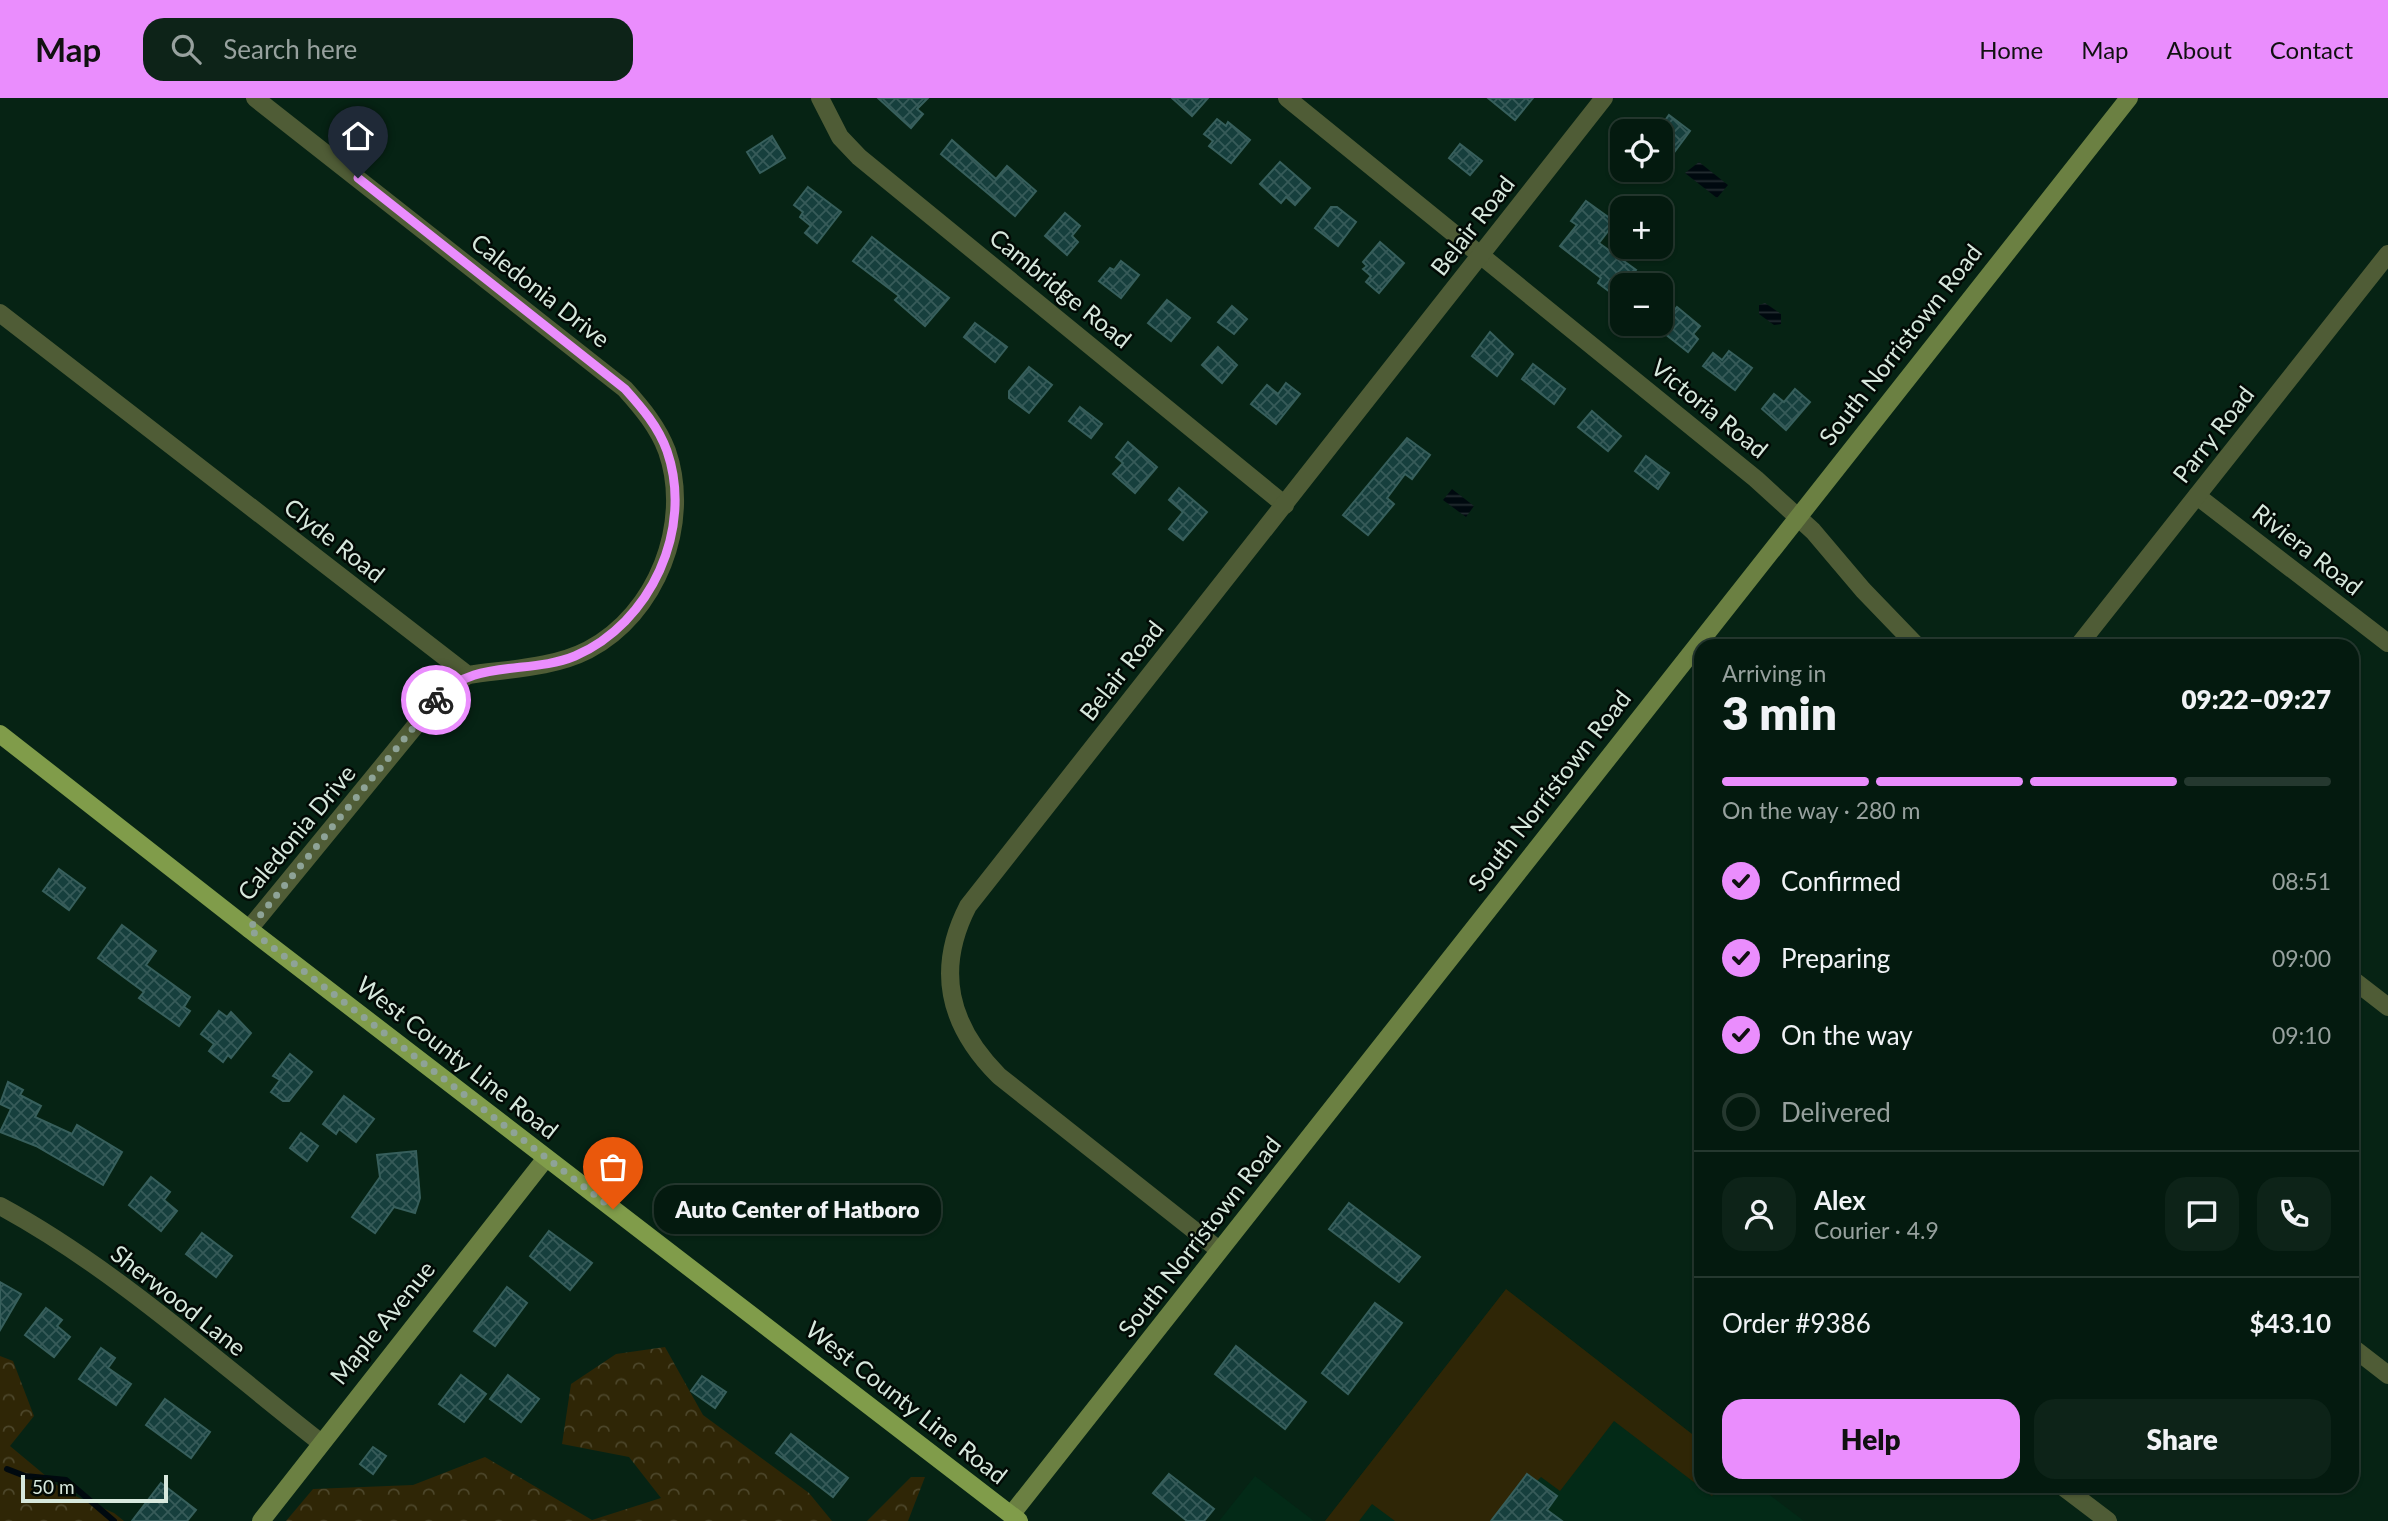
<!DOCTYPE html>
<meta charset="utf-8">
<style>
:root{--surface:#041a0f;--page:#0d2318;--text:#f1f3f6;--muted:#97a19e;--line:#25382f;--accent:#ea8dfd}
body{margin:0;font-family:Lato,sans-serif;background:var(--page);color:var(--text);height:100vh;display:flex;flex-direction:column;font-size:26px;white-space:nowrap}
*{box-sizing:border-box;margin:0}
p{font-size:23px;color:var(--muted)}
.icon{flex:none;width:38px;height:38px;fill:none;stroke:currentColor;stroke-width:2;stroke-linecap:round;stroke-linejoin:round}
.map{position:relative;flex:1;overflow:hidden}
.sheet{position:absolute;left:1694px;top:541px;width:665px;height:854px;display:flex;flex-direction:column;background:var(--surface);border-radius:21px;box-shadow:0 2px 5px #0004,0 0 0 2px var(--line)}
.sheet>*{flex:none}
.tools{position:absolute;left:1610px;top:21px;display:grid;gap:14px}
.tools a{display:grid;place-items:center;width:63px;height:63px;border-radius:14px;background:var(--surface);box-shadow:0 2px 5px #0004,0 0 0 2px var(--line);font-size:35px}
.scale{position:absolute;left:21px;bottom:18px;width:147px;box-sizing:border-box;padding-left:7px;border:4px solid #d7e8dd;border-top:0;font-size:19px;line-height:24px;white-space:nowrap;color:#d7e8dd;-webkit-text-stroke:5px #020a05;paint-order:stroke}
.pin{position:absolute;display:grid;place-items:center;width:60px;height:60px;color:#fff;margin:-72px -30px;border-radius:50% 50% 50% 0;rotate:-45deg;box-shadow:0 0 7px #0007}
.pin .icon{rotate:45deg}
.courier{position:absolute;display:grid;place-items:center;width:70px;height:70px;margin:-35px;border:5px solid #ea8dfd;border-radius:50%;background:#fff;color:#222;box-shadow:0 2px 9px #0007}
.bubble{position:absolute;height:49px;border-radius:21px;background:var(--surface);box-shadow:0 2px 5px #0004,0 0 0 2px var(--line);font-size:23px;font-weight:800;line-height:49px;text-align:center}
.head em{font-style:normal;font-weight:800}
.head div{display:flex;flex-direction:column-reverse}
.head{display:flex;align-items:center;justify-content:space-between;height:119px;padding:0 28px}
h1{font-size:46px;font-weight:800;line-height:52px}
.bar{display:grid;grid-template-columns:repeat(4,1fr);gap:10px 7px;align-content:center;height:84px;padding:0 28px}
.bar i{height:9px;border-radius:5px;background:var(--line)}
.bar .selected{background:var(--accent)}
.bar p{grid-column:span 4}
.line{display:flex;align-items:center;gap:18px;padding:0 28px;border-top:2px solid var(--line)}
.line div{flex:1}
.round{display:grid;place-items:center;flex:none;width:74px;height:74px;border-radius:21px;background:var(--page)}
ol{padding:0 28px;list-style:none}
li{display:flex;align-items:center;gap:21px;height:77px}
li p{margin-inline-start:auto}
li .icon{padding:7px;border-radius:50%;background:var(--accent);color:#111;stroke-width:4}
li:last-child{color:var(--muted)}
li i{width:38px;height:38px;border:4px solid var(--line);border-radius:50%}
.cta{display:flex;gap:14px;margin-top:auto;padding:14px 28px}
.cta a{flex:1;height:80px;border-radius:21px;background:var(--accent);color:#111;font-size:28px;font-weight:800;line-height:80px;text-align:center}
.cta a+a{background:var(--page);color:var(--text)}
header{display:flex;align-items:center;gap:42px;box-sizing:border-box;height:98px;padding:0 35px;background:var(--accent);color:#111}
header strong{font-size:33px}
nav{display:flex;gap:38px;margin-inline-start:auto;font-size:24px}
.search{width:490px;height:63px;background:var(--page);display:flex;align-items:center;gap:18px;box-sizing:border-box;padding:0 24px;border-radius:21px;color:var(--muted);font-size:26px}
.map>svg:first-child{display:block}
.built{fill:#032a17}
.grass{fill:#2f2606}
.forest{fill:url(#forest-crowns)}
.water{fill:url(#water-rules)}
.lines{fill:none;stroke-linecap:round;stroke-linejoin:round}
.stream{stroke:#00090f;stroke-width:6}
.building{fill:url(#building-cross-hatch);stroke:#375f5c;stroke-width:2}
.street{stroke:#4f5c36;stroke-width:18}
.secondary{stroke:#6b8042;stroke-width:18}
.primary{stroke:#809c4a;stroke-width:18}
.done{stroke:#8ea397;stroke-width:7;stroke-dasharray:0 12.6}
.route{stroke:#ea8dfd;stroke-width:9}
.labels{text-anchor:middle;stroke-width:5;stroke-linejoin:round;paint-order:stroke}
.street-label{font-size:24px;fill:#d7e8dd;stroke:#020a05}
</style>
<header>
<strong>Map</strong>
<div class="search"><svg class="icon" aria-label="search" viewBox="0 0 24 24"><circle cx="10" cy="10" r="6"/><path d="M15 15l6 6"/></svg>Search here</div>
<nav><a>Home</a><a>Map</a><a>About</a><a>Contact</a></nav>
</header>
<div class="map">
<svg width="2388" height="1423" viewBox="0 0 2388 1423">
<defs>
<pattern id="forest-crowns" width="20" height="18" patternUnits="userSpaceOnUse" patternTransform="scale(1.75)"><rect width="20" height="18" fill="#2f2606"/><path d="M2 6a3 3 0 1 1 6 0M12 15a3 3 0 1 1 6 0" fill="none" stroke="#4c462a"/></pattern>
<pattern id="water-rules" width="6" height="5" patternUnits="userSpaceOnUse" patternTransform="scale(1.75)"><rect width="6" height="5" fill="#00090f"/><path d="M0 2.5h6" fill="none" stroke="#242d32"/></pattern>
<pattern id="building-cross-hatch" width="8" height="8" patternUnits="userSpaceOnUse" patternTransform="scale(1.75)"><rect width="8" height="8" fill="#163f3d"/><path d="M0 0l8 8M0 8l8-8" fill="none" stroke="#375b59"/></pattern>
</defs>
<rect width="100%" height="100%" fill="#062314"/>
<g class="built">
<polygon points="1506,1191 1701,1343 1701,1388 1758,1388 1804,1423 1325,1423"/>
<polygon points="1255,1378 1314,1423 1219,1423"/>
</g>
<polygon class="grass" points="1506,1191 1701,1343 1701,1388 1719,1388 1712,1398 1614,1323 1560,1393 1541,1379 1537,1383 1527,1376 1491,1423 1395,1423 1372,1406 1359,1423 1325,1423"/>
<g class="forest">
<polygon points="665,1249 703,1317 809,1395 832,1423 286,1423 313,1391 413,1387 485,1359 592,1422 661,1400 629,1359 562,1346 571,1286 616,1256"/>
<polygon points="0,1258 13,1263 34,1318 10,1348 64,1393 114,1415 124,1423 0,1423"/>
<polygon points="911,1379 925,1379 908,1423 867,1423"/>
</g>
<g class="water">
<polygon points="1699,64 1728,87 1717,100 1685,75"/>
<polygon points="1765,205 1781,216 1781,226 1774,227 1759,216 1759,207"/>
<polygon points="1452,391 1474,408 1466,419 1443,402"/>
</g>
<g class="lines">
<polyline class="stream" points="7,1371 25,1378 66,1382 114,1423"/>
</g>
<g class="building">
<polygon points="878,0 928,0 917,11 923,16 911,30"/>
<polygon points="1172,0 1208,0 1192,18"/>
<polygon points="1488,0 1533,0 1515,22"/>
<polygon points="1669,17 1690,33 1661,72 1661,28"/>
<polygon points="1217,21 1226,28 1228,24 1250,42 1231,65 1209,48 1213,43 1204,36"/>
<polygon points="772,38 785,60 760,75 747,54"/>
<polygon points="952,42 996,81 1007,68 1036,93 1015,118 941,56"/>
<polygon points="1460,46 1482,63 1470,77 1449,60"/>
<polygon points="1280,64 1310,90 1295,107 1286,99 1281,105 1260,86"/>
<polygon points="808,89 841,114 817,145 805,135 811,128 800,119 803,114 794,107"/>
<polygon points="1586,103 1615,124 1599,145 1636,172 1622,187 1622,203 1598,185 1601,180 1560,148 1577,127 1571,123"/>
<polygon points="1331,109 1337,109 1356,124 1338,148 1315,130"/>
<polygon points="1065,115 1080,128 1072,138 1078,144 1067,157 1045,138"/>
<polygon points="872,139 949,200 925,228 895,202 899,198 853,163"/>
<polygon points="1380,144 1404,165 1379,195 1366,184 1371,178 1363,171 1367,168 1363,164"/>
<polygon points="1121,163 1139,177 1121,200 1099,183 1110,170 1114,172"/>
<polygon points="1167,202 1190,220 1171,243 1148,225"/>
<polygon points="1232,208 1247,221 1234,236 1218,224"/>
<polygon points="1677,209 1700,228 1693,236 1698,241 1688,254 1659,231"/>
<polygon points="975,225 1007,249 995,264 964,239"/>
<polygon points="1490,234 1513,256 1497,278 1472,258"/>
<polygon points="1218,249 1237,267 1222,285 1202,267"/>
<polygon points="1729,253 1752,270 1735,292 1703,268 1713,255 1722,262"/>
<polygon points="1533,266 1565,291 1554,306 1522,281"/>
<polygon points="1029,269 1052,287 1029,315 1009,300 1009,293"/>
<polygon points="1286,285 1300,296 1276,326 1251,306 1267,287 1278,296"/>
<polygon points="1795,291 1810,304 1786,332 1762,311 1774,296 1784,304"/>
<polygon points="1080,309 1102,326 1091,340 1069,323"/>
<polygon points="1592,313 1621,338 1608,353 1578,329"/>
<polygon points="1407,340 1430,357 1412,381 1405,376 1387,400 1394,406 1368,437 1343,417"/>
<polygon points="1128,344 1157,369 1135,395 1113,376 1123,365 1116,359"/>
<polygon points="1646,358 1669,375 1658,391 1635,373"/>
<polygon points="1179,390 1207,414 1183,442 1169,431 1183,414 1169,402"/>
<polygon points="59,771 85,790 69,812 43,793"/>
<polygon points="122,827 156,853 146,867 190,899 184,909 190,913 179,928 139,900 144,894 98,860"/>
<polygon points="219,913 227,919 231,914 251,935 231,960 228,957 223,964 209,953 214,946 201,936"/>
<polygon points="290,956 312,974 289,1003 283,1003 271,994 280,982 273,978"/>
<polygon points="8,984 23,992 20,997 41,1008 35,1019 72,1036 77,1027 122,1054 103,1087 36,1048 0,1034 11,1011 0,1006"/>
<polygon points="344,998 374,1021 356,1044 339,1031 336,1036 323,1026"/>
<polygon points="301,1035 318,1048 307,1063 290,1050"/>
<polygon points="416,1053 420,1100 415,1115 394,1109 375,1135 352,1119 380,1079 377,1057"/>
<polygon points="151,1079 170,1094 164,1102 177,1113 161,1133 129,1107"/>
<polygon points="1349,1105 1420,1159 1399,1184 1329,1131"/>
<polygon points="549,1133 592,1165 570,1192 530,1158"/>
<polygon points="202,1135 232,1158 216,1179 186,1156"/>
<polygon points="0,1184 21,1196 0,1232"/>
<polygon points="507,1189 527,1205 495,1248 474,1233"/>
<polygon points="1375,1205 1402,1225 1348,1296 1322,1275"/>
<polygon points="46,1210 62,1222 57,1228 70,1239 54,1259 25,1237"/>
<polygon points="1236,1248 1306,1304 1285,1331 1215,1276"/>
<polygon points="101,1250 115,1260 108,1270 131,1286 116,1307 79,1281"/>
<polygon points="461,1277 486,1296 464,1324 439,1306"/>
<polygon points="508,1277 539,1301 521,1324 490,1301"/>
<polygon points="702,1278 726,1294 715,1310 691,1293"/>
<polygon points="165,1301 210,1334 191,1360 146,1327"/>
<polygon points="791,1336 848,1380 833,1399 776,1355"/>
<polygon points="373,1349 386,1358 373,1376 360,1366"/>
<polygon points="1169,1376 1214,1411 1204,1423 1187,1423 1153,1395"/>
<polygon points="1527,1376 1557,1398 1547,1412 1562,1423 1491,1423"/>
<polygon points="161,1385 196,1412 187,1423 132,1423"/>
</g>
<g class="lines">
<g class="street">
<polyline points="820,0 840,39 859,59 1285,407"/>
<polyline points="1287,0 1756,381 1813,433 1863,492 1917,548"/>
<path d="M0 215 468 577C508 571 553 570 588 552 657 516 692 425 667 353 658 329 642 310 625 291L255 0"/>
<polyline points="2197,398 2388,545"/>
<polyline points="2078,548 2388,156"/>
<polyline points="249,831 444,593 468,577"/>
<polyline points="2352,881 2388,909"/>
<path d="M0 1108C113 1169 219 1265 320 1344"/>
<path d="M1219 1152 999 978C949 928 935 872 968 808L1604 0"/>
<polyline points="2352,1249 2388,1277"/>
<polyline points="2062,1388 2108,1423"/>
</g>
<g class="secondary">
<polyline points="1011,1417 2129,0"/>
<polyline points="261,1423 546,1060"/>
</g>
<polyline class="primary" points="0,636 249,831 1019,1423"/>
</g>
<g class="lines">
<polyline class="done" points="436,602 249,831 613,1111"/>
<path class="route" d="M358 80 625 291C642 310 658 328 667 353 694 431 651 525 575 558 530 577 470 560 436 602"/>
</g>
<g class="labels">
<g class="street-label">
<text transform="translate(1473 128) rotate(-52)" y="8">Belair Road</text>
<text transform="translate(1060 191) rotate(39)" y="8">Cambridge Road</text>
<text transform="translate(540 193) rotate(38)" y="8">Caledonia Drive</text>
<text transform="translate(1901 247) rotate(-52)" y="8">South Norristown Road</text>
<text transform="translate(1709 311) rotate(39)" y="8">Victoria Road</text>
<text transform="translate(2214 337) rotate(-52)" y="8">Parry Road</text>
<text transform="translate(334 443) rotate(38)" y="8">Clyde Road</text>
<text transform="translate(2307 452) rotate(38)" y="8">Riviera Road</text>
<text transform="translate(1122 573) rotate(-52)" y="8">Belair Road</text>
<text transform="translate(1550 693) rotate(-52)" y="8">South Norristown Road</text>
<text transform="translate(297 735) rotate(-50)" y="8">Caledonia Drive</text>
<text transform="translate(457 960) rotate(38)" y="8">West County Line Road</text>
<text transform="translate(1200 1139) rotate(-52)" y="8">South Norristown Road</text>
<text transform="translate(178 1203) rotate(38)" y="8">Sherwood Lane</text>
<text transform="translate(383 1225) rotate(-51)" y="8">Maple Avenue</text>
<text transform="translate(906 1305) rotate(38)" y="8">West County Line Road</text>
</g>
</g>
</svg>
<div class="tools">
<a><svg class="icon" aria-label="locate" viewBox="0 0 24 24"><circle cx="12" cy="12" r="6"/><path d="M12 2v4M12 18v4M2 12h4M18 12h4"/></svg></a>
<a>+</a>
<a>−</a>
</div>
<div class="scale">50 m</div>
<div class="pin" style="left:613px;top:1111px;background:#ea580c"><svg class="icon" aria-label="bag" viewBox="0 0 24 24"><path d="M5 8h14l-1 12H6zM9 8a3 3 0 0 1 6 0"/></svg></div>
<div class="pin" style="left:358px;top:80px;background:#1f2937"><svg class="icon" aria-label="home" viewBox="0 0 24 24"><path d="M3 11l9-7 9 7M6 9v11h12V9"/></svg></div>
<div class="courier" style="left:436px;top:602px"><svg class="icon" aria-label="bike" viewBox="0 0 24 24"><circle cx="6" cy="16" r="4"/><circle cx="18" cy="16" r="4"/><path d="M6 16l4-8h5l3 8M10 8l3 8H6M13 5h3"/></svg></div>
<div class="bubble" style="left:654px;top:1087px;width:287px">Auto Center of Hatboro</div>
<section class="sheet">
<div class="head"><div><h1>3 min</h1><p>Arriving in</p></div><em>09:22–09:27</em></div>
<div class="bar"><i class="selected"></i><i class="selected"></i><i class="selected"></i><i></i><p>On the way · 280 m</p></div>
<ol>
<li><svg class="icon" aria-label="check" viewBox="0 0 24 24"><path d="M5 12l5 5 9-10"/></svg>Confirmed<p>08:51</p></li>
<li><svg class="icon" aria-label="check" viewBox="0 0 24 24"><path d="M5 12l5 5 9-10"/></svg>Preparing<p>09:00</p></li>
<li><svg class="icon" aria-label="check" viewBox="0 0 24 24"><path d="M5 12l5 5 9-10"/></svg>On the way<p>09:10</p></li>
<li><i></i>Delivered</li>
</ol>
<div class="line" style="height:126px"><a class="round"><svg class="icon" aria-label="person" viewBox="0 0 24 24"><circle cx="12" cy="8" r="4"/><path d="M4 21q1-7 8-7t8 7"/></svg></a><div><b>Alex</b><p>Courier · 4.9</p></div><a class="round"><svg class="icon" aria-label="chat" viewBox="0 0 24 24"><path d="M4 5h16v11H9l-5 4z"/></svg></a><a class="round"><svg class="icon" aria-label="phone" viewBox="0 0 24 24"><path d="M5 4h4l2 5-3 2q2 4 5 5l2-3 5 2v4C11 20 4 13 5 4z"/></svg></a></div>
<div class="line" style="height:91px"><div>Order #9386</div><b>$43.10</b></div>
<div class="cta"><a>Help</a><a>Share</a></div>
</section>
</div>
